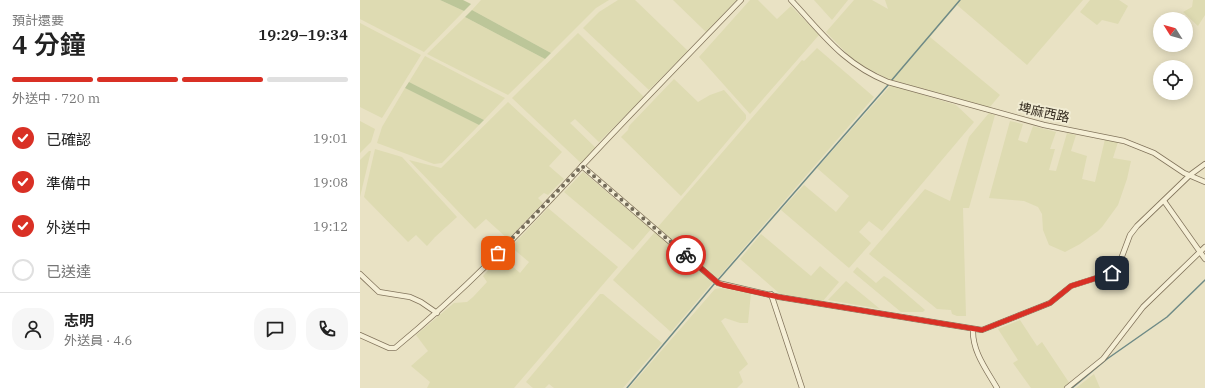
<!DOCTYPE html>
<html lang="zh-TW">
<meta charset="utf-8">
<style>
:root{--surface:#fff;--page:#f6f6f6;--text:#222;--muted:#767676;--line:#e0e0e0;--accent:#d93025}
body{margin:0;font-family:"IBM Plex Serif","Noto Sans TC",serif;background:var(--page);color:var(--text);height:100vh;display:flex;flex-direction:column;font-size:15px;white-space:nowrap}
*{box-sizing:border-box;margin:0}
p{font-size:13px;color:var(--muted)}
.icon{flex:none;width:22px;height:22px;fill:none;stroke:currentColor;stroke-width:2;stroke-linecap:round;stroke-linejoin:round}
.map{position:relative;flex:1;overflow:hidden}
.panel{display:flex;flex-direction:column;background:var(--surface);width:360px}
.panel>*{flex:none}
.needle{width:26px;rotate:307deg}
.tools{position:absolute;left:793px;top:12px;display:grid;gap:8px}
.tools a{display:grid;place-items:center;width:40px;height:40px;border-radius:50%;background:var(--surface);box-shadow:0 2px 10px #0003;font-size:20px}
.pin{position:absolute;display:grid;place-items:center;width:34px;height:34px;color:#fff;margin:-17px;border-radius:8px;box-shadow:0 2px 6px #0006}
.courier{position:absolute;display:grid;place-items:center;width:40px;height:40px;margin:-20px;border:3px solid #d93025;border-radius:50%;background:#fff;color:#222;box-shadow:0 1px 5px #0007}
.head em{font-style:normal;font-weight:600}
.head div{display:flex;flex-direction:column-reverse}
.head{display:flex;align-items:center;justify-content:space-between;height:68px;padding:0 12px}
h1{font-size:26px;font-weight:600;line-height:30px}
.bar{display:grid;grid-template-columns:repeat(4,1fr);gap:6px 4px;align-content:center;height:48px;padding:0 12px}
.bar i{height:5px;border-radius:3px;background:var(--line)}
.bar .selected{background:var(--accent)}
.bar p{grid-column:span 4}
.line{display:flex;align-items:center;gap:10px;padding:0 12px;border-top:1px solid var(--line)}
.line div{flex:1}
.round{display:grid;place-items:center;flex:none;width:42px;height:42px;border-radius:16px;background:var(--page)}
ol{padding:0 12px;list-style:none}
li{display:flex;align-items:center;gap:12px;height:44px}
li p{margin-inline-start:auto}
li .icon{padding:4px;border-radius:50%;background:var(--accent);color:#fff;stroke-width:4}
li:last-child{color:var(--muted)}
li i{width:22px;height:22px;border:2px solid var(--line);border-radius:50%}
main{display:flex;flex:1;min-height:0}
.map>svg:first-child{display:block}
.farmland{fill:#dedbb2}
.green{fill:#bcc699}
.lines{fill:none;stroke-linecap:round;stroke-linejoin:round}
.stream{stroke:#6e8a86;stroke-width:1.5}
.minor-casing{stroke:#82745c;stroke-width:6}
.minor{stroke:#f5efd6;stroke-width:4.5}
.done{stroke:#736b59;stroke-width:4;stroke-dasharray:0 7.2}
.route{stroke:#d93025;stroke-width:5}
.labels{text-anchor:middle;stroke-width:4;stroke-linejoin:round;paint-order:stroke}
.street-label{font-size:13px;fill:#342b1f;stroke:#f1ecd3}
</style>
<main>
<section class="panel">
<div class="head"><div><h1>4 分鐘</h1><p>預計還要</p></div><em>19:29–19:34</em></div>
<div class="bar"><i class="selected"></i><i class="selected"></i><i class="selected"></i><i></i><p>外送中 · 720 m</p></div>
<ol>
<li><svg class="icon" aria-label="check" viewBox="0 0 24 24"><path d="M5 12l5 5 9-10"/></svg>已確認<p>19:01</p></li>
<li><svg class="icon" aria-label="check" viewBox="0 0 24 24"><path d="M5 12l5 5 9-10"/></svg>準備中<p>19:08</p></li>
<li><svg class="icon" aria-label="check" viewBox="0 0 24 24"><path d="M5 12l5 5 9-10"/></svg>外送中<p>19:12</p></li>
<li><i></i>已送達</li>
</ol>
<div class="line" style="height:72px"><a class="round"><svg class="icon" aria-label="person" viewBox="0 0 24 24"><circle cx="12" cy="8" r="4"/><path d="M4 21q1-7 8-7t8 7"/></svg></a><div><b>志明</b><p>外送員 · 4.6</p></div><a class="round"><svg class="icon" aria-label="chat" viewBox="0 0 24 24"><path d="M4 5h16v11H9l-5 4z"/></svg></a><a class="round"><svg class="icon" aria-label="phone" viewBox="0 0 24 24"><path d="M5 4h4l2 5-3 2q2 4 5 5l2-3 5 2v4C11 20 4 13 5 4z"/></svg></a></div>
</section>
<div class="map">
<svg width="845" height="388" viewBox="0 0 845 388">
<rect width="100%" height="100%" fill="#e9e2c4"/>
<g class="farmland">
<polygon points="0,0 80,0 104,11 64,52 0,19"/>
<polygon points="121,0 249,0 236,8 191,53 112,10"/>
<polygon points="258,0 275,0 328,51 289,90 223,28 239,12"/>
<polygon points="313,0 377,0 346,32"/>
<polygon points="390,0 398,0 417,19 431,6 459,35 390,114 339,57"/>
<polygon points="454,0 488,0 472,20"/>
<polygon points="494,0 512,0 528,9 525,0 723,0 667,65 597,5 570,37 640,95 629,108 528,79 495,62 466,32"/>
<polygon points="730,0 759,0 768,6 758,24 742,20 737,25 720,12"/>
<polygon points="833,0 845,0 845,15 838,26 823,12 832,7"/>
<polygon points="105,17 185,59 148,95 67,54"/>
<polygon points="0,23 61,55 22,118 0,107"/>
<polygon points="218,33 284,97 239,142 215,119 210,123 236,148 221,163 152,98"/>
<polygon points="457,48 514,97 357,279 297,228 442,60 444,61"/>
<polygon points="65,56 145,98 124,120 49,82"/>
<polygon points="314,79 338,102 350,95 364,90 386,115 386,119 321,196 261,137 268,130 269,126"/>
<polygon points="531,85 596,105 614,122 522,231 509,221 499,232 511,243 489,268 421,210 444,185 476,212 489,196 457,168"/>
<polygon points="45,88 119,125 82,163 74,164 17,143 22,127"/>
<polygon points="148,102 202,152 189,166 204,179 188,195 184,193 178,198 183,203 148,239 126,219 115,229 49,160 81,168"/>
<polygon points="629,113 635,115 609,208 603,208 606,316 597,316 592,314 591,310 577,309 509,254 565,189 590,201 609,137"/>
<polygon points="0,121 15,129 11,142 0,153"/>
<polygon points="650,121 663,124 658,140 667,143 673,126 696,132 690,149 695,149 689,170 696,171 707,133 716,135 711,151 727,156 722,179 735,182 745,139 758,142 753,158 771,161 767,179 758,205 742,227 738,231 720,244 705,252 689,245 683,230 682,214 678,207 664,201 629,198"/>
<polygon points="15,149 42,157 97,217 75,237 67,246 56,235 48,242 4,197"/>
<polygon points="9,151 11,151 0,197 0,160"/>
<polygon points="223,172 291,229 273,250 204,192"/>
<polygon points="188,208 258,267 154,388 67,388 70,382 51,366 68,351 56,335 94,303 107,302 113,297 127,282 123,276 141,256 160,273 169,262 151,247"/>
<polygon points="295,232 353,282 311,332 253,280"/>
<polygon points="401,234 451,276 460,266 479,282 463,301 420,294 380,259"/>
<polygon points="497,267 516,283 524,276 529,279 565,310 563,312 541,312 493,272"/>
<polygon points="486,281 520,309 468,300"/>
<polygon points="361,288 391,293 388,323 380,323 365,318 361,321 388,364 379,372 383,382 377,388 269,388 355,289"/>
<polygon points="240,294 243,294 302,343 263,388 194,388 189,384 185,388 173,388 166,382"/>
<polygon points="660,320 677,346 682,342 710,384 705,388 671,388 653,363 658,360 638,329"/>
<polygon points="734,374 740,388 716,388"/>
</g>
<g class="green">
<polygon points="80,0 103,0 111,4 104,11"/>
<polygon points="112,10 191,53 185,59 105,17"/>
<polygon points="49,82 124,120 119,125 45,88"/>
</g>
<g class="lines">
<g class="stream">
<polyline points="531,81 600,0"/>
<polyline points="358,280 529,84"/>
<polyline points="267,388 355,283"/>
<polyline points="712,388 747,359 807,317 845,280"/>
</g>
<g class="minor-casing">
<g id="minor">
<path d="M431 0C463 34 482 63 528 82L684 125 764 141 794 153 824 173 845 182"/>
<polyline points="222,166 358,283 419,297 622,330 690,303 711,286 752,273 758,267 770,235 777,226 830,175 845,164"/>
<polyline points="804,201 845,259"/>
<polyline points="0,274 19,292 50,297 61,302 77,313"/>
<polyline points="411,294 442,388"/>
<path d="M613 329C612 351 626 369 637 388"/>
<path d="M0 335 29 348H35C103 292 162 231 222 166 274 110 328 55 381 0"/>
<polyline points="707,388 743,359 783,307 845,247"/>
</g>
</g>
<use href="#minor" class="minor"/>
</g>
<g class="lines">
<polyline class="done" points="138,253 222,166 326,255"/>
<polyline class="route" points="326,255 358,283 363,285 419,297 622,330 690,303 711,286 752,273"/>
</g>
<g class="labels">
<g class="street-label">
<text transform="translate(684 112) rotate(12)" y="5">埤麻西路</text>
</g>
</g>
</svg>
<div class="tools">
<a><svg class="needle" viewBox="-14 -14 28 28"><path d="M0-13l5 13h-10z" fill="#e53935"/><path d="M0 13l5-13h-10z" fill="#767676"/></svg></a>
<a><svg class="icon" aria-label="locate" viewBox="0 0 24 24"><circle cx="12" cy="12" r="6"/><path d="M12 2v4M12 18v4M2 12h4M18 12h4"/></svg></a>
</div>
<div class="pin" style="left:138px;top:253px;background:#ea580c"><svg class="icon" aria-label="bag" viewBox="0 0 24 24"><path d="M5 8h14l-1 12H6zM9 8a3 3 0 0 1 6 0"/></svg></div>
<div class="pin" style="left:752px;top:273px;background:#1f2937"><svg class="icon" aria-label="home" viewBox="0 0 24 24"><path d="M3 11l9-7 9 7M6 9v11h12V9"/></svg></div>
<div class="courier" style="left:326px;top:255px"><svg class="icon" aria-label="bike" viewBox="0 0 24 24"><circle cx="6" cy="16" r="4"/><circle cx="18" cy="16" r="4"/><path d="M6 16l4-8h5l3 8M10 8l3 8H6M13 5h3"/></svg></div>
</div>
</main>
